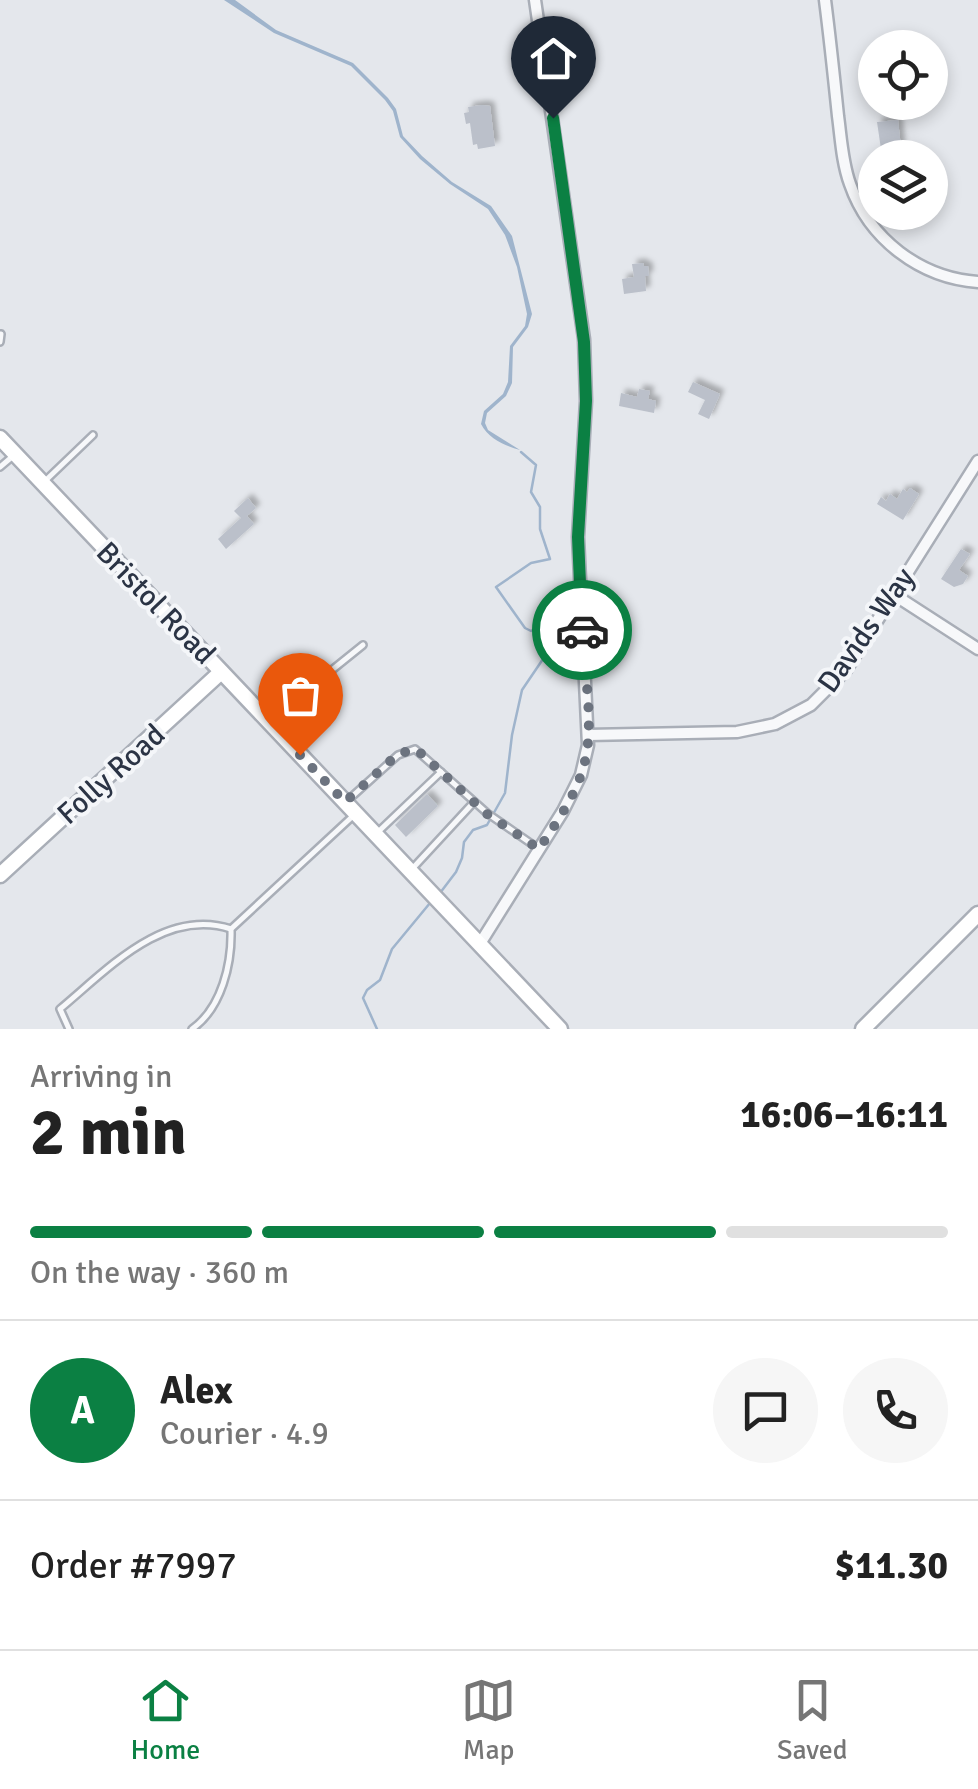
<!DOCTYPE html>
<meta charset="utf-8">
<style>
:root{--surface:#fff;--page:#f6f6f6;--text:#222;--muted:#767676;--line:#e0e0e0;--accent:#0b8043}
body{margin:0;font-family:Signika,sans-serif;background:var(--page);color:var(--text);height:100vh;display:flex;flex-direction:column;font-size:38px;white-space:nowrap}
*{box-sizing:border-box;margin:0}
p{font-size:32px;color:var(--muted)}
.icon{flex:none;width:55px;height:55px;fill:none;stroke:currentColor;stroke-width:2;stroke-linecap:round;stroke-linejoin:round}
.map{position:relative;height:1029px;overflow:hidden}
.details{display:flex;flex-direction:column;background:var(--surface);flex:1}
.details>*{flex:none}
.tools{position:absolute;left:858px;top:30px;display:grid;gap:20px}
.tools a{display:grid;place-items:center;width:90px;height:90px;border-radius:50%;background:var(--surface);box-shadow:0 5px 15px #0003;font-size:50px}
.pin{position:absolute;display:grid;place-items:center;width:85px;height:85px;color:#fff;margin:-102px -42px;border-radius:50% 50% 50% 0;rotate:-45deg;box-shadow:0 0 10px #0007}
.pin .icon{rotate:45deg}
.courier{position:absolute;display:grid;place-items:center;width:100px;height:100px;margin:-50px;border:8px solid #0b8043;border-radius:50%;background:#fff;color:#222;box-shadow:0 2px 12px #0007}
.summary em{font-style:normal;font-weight:700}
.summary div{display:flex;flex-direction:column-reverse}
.summary{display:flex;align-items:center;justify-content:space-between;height:170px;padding:0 30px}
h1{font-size:65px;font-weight:700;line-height:75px}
.bar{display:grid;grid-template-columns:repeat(4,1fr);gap:15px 10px;align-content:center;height:120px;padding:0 30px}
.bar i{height:12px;border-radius:8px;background:var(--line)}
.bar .on{background:var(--accent)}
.bar p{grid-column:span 4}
.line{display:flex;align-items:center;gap:25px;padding:0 30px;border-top:2px solid var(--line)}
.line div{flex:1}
.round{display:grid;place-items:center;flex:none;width:105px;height:105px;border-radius:52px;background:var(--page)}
.menu{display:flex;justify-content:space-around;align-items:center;height:140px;border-top:2px solid var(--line);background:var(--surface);font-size:28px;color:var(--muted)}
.menu a{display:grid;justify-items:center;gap:5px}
.menu .on{color:var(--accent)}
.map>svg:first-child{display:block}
.water{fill:#9fb4cc}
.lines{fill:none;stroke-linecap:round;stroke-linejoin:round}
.stream{stroke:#9fb4cc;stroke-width:2.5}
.building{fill:#bbc0ca;filter:url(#shadow)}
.lane-casing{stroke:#a9aeb7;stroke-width:10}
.street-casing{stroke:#a9aeb7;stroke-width:15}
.secondary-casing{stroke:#a9aeb7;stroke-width:19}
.lane{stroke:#f7f8fa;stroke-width:5}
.street{stroke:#f7f8fa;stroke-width:10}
.secondary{stroke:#fff;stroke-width:14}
.done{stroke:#6c737f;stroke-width:10;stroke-dasharray:0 18}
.route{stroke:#0b8043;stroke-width:12}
.labels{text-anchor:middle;stroke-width:8;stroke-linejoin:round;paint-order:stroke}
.street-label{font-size:30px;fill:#2b3445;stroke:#f4f6f9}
</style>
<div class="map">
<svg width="978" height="1029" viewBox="0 0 978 1029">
<defs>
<filter id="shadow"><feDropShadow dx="4.5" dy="-4.5" stdDeviation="2.5" flood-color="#0004"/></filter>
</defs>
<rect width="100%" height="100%" fill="#e4e7ec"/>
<path class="water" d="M224 0H235L276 30 353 63 388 98 396 109 403 136 422 156 452 182 491 206 512 236 532 314 528 327 513 347 512 383 506 396 487 413 485 423 488 430 520 450C505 446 489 439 481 424L484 411 503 394 508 382 510 346 525 326 527 314 517 267 505 235 488 209 450 184 420 159 400 137 393 111 385 100 351 66 274 33Z"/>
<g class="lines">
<g class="stream">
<polyline points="440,893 456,872 462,858 464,842 473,830 487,825 505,793 512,735 522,690 543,659 555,650 538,627 531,631 525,628 496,587 531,563 550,559 540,529 540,507 531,492 536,465 521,452"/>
<polyline points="377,1029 363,998 367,990 380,980 392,949 430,903"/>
</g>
</g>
<g class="building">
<polygon points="482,105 490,106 495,146 478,149 477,144 473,145 470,123 466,124 464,113 469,112 468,107"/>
<polygon points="898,120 901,148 897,149 897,154 889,154 888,148 881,149 877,122"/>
<polygon points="643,263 644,266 648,266 649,276 645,276 646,291 624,294 622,279 634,277 632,264"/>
<polygon points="693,382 720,394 709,419 698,414 705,400 688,392"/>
<polygon points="639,389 650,391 648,399 656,401 654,413 619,406 621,393 637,397"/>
<polygon points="910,488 919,494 903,520 877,504 881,497 886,501 890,494 897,499 903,489 907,492"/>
<polygon points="248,498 256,508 247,516 254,524 226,549 218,539 241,518 234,511"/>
<polygon points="961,549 970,554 959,570 968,576 963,584 954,587 941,579"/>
<polygon points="427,794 438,806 406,837 395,825"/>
</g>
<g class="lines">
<g class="lane-casing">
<g id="lane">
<polyline points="0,342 1,334"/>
<polyline points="0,467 13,456"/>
<polyline points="45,481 93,435"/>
<polyline points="276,725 322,678 363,645"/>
<polyline points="347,801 398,755 415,749 487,813 539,849"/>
<polyline points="378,832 441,772"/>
<polyline points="413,868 474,802"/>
<path d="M69 1029 60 1009C107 970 164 907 231 929"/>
<path d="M192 1029C222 1008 232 963 231 929L354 815"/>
</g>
</g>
<g class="street-casing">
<g id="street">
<path d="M825 0C830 39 834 77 838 116 841 138 842 162 850 184 869 239 920 278 978 282"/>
<polyline points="893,594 978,649"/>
<polyline points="588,735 737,732 775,724 811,705 846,670 978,461"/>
<polyline points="481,942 563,811 581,775 588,745 578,537 586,401 584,339 535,0"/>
</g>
</g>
<g class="secondary-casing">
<g id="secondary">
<polyline points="0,438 560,1029"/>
<polyline points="0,875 221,672"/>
<polyline points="863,1029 978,914"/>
</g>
</g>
<use href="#lane" class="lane"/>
<use href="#street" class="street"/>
<use href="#secondary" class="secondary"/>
</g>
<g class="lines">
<path class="done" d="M300 755 345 802 398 754 416 749 487 814 539 849C556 823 576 796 584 765 595 726 584 670 582 630"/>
<polyline class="route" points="553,118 584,342 586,401 578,537 582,630"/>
</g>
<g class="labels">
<g class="street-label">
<text transform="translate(156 603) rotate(46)" y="10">Bristol Road</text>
<text transform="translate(866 630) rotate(-55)" y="10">Davids Way</text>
<text transform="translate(111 774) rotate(-42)" y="10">Folly Road</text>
</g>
</g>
</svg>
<div class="tools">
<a><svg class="icon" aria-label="locate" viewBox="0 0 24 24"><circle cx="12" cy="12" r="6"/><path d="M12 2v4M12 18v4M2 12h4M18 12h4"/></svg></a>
<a><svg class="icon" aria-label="layers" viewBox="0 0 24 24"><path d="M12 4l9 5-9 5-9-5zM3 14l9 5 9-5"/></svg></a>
</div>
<div class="pin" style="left:300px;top:755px;background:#ea580c"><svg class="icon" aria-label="bag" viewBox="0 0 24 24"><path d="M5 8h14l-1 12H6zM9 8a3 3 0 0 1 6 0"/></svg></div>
<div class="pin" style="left:553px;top:118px;background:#1f2937"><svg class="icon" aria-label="home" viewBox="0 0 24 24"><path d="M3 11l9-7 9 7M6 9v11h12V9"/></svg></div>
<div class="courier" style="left:582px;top:630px"><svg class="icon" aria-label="car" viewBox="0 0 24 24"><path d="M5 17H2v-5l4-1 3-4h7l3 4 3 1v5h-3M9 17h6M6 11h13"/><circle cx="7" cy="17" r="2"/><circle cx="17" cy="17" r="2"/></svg></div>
</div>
<section class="details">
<div class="summary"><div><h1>2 min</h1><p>Arriving in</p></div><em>16:06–16:11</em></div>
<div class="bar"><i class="on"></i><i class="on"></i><i class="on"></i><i></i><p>On the way · 360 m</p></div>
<div class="line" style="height:180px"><b class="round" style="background:var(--accent);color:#fff">A</b><div><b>Alex</b><p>Courier · 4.9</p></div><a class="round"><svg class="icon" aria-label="chat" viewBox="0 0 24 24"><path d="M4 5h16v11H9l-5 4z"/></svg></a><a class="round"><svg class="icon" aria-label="phone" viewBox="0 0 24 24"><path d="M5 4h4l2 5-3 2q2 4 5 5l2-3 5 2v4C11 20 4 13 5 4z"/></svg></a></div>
<div class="line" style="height:130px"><div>Order #7997</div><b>$11.30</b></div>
</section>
<nav class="menu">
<a class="on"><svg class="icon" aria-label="home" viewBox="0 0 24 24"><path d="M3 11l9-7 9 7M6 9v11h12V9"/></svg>Home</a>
<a><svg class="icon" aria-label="map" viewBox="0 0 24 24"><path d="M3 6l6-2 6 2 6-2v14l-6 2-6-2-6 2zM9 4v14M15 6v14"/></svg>Map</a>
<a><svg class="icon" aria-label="saved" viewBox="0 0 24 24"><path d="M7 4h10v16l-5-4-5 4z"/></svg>Saved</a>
</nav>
